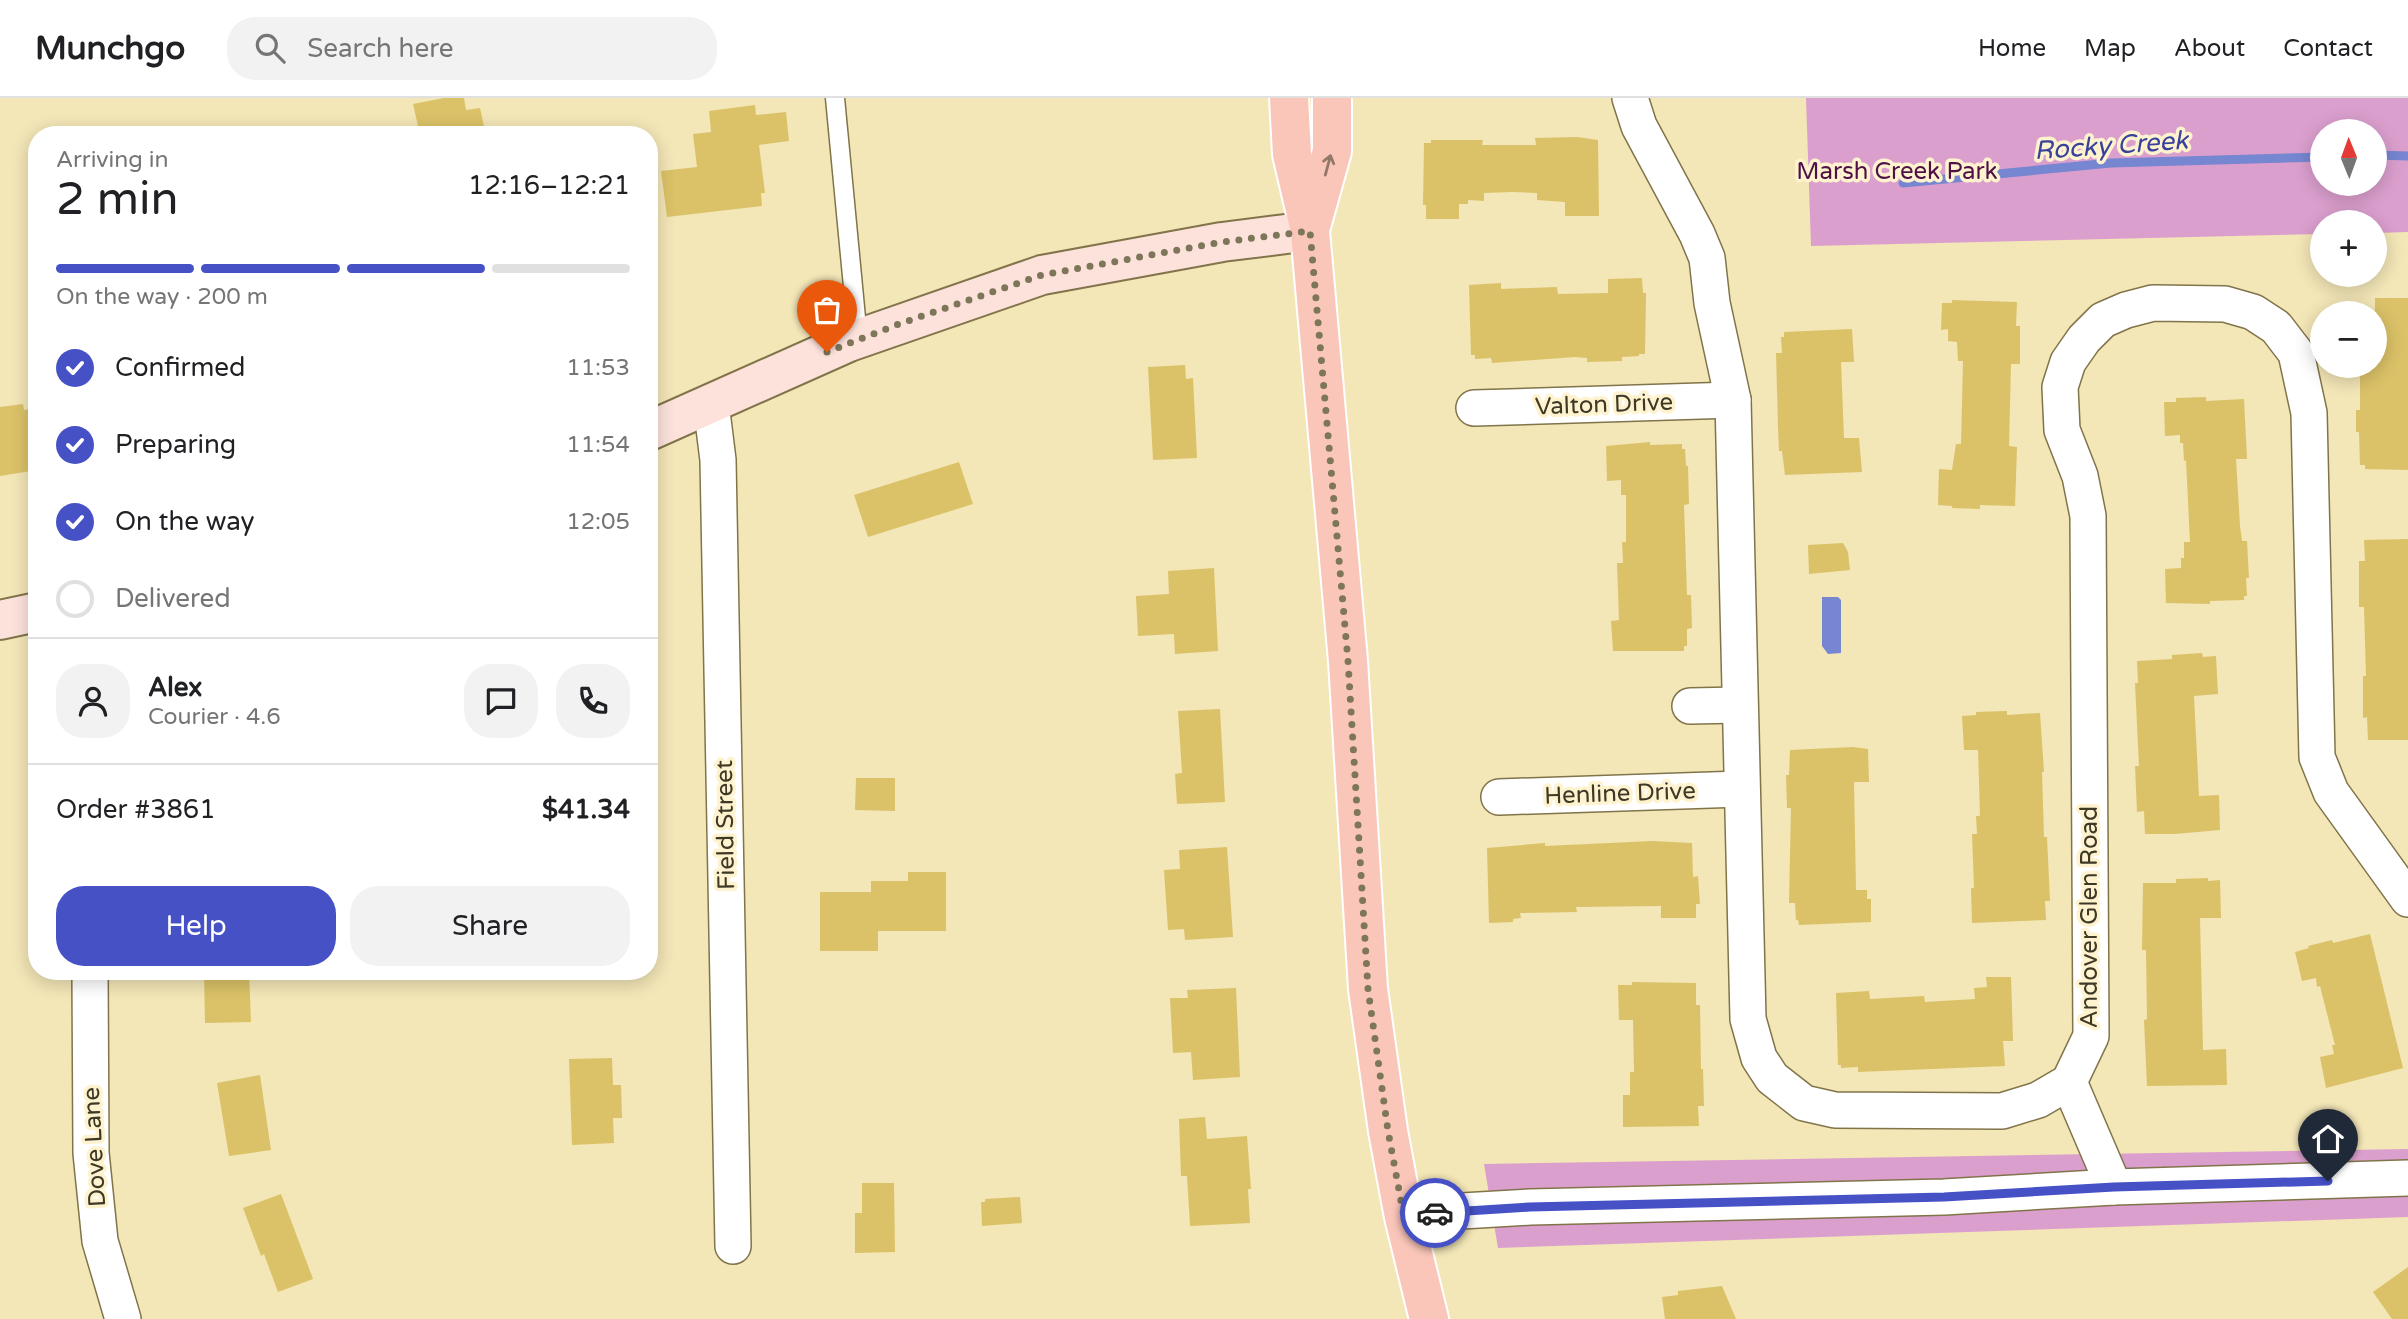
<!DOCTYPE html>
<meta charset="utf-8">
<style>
:root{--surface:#fff;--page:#f2f2f2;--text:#202124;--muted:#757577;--line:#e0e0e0;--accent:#4651c6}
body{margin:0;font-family:"Varela Round",sans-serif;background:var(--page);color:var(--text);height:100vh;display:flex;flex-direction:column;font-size:26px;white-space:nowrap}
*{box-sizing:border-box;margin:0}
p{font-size:23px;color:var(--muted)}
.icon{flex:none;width:38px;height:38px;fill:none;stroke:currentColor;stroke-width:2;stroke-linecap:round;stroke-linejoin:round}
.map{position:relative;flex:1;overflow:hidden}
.details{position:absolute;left:28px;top:28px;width:630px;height:854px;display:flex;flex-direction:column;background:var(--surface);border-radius:28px;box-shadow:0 4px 18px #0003}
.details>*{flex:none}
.needle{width:46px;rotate:359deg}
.tools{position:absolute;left:2310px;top:21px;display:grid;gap:14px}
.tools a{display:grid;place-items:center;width:77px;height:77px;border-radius:50%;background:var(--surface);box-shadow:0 4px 18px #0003;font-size:35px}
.pin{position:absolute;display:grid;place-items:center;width:60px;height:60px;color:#fff;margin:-72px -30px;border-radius:50% 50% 50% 0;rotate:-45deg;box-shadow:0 0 7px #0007}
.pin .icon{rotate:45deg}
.courier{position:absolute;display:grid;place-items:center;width:70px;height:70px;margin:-35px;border:5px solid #4651c6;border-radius:50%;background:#fff;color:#222;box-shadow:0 2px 9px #0007}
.headline em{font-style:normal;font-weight:600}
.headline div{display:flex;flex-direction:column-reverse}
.headline{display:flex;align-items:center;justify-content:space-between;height:119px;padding:0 28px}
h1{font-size:46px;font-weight:600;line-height:52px}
.bar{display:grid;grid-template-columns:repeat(4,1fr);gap:10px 7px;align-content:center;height:84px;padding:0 28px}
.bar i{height:9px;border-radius:5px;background:var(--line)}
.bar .selected{background:var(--accent)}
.bar p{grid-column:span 4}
.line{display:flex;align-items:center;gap:18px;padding:0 28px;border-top:2px solid var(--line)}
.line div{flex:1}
.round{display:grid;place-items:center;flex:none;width:74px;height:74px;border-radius:28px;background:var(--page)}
ol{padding:0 28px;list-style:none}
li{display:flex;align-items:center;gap:21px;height:77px}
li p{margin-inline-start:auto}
li .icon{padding:7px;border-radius:50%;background:var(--accent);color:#fff;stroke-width:4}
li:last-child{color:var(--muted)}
li i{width:38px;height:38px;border:4px solid var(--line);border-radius:50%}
.action{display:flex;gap:14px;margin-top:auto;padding:14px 28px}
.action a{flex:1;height:80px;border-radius:28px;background:var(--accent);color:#fff;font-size:28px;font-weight:600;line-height:80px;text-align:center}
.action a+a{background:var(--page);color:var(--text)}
header{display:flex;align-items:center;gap:42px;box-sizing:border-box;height:98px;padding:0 35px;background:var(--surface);border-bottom:2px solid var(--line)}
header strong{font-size:33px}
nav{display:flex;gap:38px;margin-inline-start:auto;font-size:24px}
.search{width:490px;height:63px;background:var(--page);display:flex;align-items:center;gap:18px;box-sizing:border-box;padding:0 24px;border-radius:28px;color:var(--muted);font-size:26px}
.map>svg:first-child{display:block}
.green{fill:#db9fce;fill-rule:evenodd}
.water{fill:#7686d1}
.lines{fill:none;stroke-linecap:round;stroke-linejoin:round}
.stream{stroke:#7686d1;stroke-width:9}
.building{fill:#dbc268}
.lane-casing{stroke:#81744a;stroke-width:21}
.street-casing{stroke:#81744a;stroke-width:38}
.secondary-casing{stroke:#81744a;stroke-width:42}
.primary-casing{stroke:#fff;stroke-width:42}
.lane{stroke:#fff;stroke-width:18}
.street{stroke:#fff;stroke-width:35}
.secondary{stroke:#fde2dc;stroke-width:38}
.primary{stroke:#fbc6ba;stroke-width:38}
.oneway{stroke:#937869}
.done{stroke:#7d7659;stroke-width:7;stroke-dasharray:0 12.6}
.route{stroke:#4651c6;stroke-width:9}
.labels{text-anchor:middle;stroke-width:7;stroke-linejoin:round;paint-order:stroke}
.park-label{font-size:24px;fill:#4f1047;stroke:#fef3ce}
.street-label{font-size:24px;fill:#3e3926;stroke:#fef3ce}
.water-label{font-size:26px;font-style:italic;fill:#38429b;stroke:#fef3ce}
</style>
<header>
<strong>Munchgo</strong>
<div class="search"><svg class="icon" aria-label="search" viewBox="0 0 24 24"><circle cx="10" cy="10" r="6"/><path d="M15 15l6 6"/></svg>Search here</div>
<nav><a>Home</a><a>Map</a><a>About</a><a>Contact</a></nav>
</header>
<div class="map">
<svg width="2408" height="1221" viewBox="0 0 2408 1221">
<rect width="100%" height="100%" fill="#f3e6b7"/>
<g class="green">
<path d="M1806 0H2408V134L2375 135V124H2322V136L1811 148ZM2322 33H2375V86H2322Z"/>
<polygon points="2408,1051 2408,1119 1498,1150 1484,1066"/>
</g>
<polygon class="water" points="1822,499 1838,499 1841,502 1841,555 1828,556 1822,548"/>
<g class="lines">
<g class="stream">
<polyline points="2375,57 2408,58"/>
<polyline points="1903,85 2111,65 2322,59"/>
</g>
</g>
<g class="building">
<polygon points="444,0 464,0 466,12 480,10 486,37 420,37 413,6"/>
<polygon points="755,7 756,17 786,14 789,43 759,47 765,95 761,95 762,108 667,119 661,73 697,69 693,36 711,34 709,13"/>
<polygon points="1577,39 1598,42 1599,118 1565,118 1565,104 1537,102 1537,95 1512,94 1484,95 1484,103 1468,102 1468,106 1459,106 1459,121 1426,121 1426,107 1423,107 1424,45 1431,45 1431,42 1483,42 1482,47 1536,47 1535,40"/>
<polygon points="1642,180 1643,195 1646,195 1645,256 1639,256 1639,258 1622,259 1622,263 1587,264 1587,260 1575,259 1492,265 1491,260 1475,261 1475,257 1471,257 1469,187 1501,185 1501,191 1557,189 1558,196 1608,195 1608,181"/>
<polygon points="2375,200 2408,200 2408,372 2365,371 2365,367 2360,367 2359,334 2356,334 2356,312 2360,312 2360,268 2375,268"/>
<polygon points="1952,202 2017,204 2016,228 2020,228 2020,266 2011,266 2009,348 2017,349 2015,408 1980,407 1980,411 1952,410 1952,408 1938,407 1939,371 1952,372 1956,346 1961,346 1963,263 1958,263 1957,244 1948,243 1948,231 1941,232 1942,205 1952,205"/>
<polygon points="1852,231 1854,264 1841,264 1844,340 1859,340 1862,374 1785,377 1782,353 1779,353 1778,329 1776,255 1782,255 1781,239 1784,239 1784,234"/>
<polygon points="1185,267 1186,281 1193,280 1197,360 1153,362 1148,269"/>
<polygon points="2206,299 2206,303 2244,301 2247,361 2236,361 2240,428 2242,443 2247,443 2249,480 2246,480 2247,498 2244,498 2244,502 2210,503 2210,506 2166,505 2165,471 2181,470 2181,460 2184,460 2184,444 2190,444 2186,362 2184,363 2183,345 2180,345 2180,337 2165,338 2164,304 2176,304 2176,300"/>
<polygon points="23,306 24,312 37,310 37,372 0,378 0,309"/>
<polygon points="1650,344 1650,347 1682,346 1682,351 1685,351 1686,368 1688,368 1689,406 1684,407 1687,497 1691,497 1692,530 1687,531 1687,548 1684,548 1684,553 1613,553 1611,523 1619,522 1617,465 1623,465 1622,444 1626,444 1626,397 1621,397 1621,382 1607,383 1606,348"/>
<polygon points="959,364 973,406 868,439 854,397"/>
<polygon points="2408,441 2408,642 2368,642 2367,619 2363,620 2363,578 2366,578 2364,509 2359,509 2359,463 2365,463 2364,442"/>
<polygon points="1843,445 1848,454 1850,472 1809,476 1808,447"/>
<polygon points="1214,470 1218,553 1175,556 1174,536 1138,538 1136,498 1169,496 1168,473"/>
<polygon points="2202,555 2203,559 2216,558 2218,596 2194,598 2199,698 2219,697 2220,732 2175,736 2145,736 2144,713 2137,714 2135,668 2139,668 2135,585 2138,585 2137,563 2172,561 2172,557"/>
<polygon points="1220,611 1225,704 1177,706 1175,676 1182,675 1178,613"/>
<polygon points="2007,613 2007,617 2040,615 2044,674 2042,674 2044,739 2047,739 2050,803 2045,803 2046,822 1972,825 1971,790 1974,790 1972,736 1977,736 1976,718 1980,718 1978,652 1964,652 1962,618 1976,617 1976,614"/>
<polygon points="1853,649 1868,651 1869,684 1854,684 1856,792 1867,792 1867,801 1871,801 1871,824 1799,827 1798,822 1796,822 1795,805 1789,805 1791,710 1787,710 1786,677 1789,677 1790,652"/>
<polygon points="856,680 895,680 895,713 855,712"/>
<polygon points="1652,743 1692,745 1693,779 1698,778 1700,806 1696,806 1696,820 1661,820 1661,808 1576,809 1577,814 1520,815 1521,820 1513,821 1513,824 1489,825 1487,750 1545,745 1545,748"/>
<polygon points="1227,749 1233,839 1185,842 1184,831 1168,832 1164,772 1180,771 1179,752"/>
<polygon points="908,774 946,774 946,833 878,833 878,853 820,853 820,794 871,794 871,783 908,783"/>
<polygon points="2208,780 2208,783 2220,782 2221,820 2200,820 2203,952 2226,951 2227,987 2147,988 2144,922 2147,921 2146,852 2142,852 2143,785 2176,785 2176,781"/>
<polygon points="2370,836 2403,970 2326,990 2320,959 2334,956 2332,947 2335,947 2320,888 2317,889 2316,880 2302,883 2295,854 2309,850 2308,848 2332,842 2333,845"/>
<polygon points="204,873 249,873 251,924 205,925"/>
<polygon points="1986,879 2011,879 2013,943 2003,943 2005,968 1858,974 1858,969 1841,970 1841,967 1838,967 1836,895 1869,893 1870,901 1924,898 1925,904 1975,901 1974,890 1987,889"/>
<polygon points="1632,884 1696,885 1696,907 1700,907 1701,971 1703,971 1704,1008 1698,1008 1699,1028 1623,1029 1623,997 1630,997 1630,974 1634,974 1633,922 1619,922 1618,887 1632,887"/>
<polygon points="1236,890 1240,979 1193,982 1191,954 1173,955 1170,900 1188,900 1187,892"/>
<polygon points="612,960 613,987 621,987 622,1020 613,1020 614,1045 572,1047 569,961"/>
<polygon points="260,977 271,1052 229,1058 217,985"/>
<polygon points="1205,1019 1207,1041 1247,1038 1251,1091 1248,1091 1250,1125 1190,1128 1187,1078 1181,1078 1179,1021"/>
<polygon points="862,1085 894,1085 895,1154 855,1155 855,1115 862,1115"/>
<polygon points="281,1096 313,1181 278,1194 264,1156 261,1158 243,1110"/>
<polygon points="1020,1099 1022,1125 982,1128 981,1104 985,1104 985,1101"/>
<polygon points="2408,1169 2408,1221 2392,1221 2373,1194"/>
<polygon points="1722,1188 1736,1221 1665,1221 1662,1199 1678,1197 1678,1193"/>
</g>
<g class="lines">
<g class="lane-casing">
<polyline id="lane" points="835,0 858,241"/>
</g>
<g class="street-casing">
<g id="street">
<polyline points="1630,0 1639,28 1697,136 1707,160 1712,205 1733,302 1748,921 1759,960 1772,980 1804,1005 1835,1012 2002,1013 2038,1002 2069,984 2091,938 2088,418 2080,378 2062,332 2060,289 2068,264 2084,241 2103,222 2126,212 2153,205 2225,206 2253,214 2276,229 2296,255 2309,315 2317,659 2331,694 2408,801"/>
<polyline points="711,306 718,362 733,1148"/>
<polyline points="1474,310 1733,302"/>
<polyline points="1690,608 1739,607"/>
<polyline points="1499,699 1741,691"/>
<polyline points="90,873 91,1055 100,1143 123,1221"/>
<polyline points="2069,984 2114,1089"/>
<polyline points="1404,1119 1462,1113 1530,1109 1944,1099 2114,1089 2408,1080"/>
</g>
</g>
<g class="secondary-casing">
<g id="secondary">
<polyline points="649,333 849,244 1042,177 1222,144 1310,133"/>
<polyline points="0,522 37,514"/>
</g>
</g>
<g class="primary-casing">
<g id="primary">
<polyline points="1289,0 1292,56 1310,133 1348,563 1368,891 1388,1033 1404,1119 1429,1221"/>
<polyline points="1311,128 1332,53 1332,0"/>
</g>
</g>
<use href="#lane" class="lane"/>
<use href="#street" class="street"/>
<use href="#secondary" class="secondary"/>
<use href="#primary" class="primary"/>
</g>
<defs><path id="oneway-shaft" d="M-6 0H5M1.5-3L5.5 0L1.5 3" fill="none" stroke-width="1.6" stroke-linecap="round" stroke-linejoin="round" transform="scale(1.75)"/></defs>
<use class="oneway" href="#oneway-shaft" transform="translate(1328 67) rotate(-75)"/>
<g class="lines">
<polyline class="done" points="827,254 899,226 1042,177 1222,144 1310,133 1348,563 1368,891 1388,1033 1404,1119 1435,1115"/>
<polyline class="route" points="1435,1115 1530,1109 1944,1099 2114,1089 2328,1083"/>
</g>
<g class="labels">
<g class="park-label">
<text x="1897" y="81">Marsh Creek Park</text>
</g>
<g class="street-label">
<text transform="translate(1604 306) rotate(-2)" y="8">Valton Drive</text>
<text transform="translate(1620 695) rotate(-2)" y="8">Henline Drive</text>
<text transform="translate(725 727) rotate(-91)" y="8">Field Street</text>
<text transform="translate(2089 819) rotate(-90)" y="8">Andover Glen Road</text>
<text transform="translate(94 1049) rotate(-93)" y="8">Dove Lane</text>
</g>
<g class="water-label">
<text transform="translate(2111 47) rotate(-4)" y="9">Rocky Creek</text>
</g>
</g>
</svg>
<div class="tools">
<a><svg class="needle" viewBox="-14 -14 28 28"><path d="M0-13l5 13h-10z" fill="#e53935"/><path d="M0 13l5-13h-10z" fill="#757577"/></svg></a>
<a>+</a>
<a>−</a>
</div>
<div class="pin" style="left:827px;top:254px;background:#ea580c"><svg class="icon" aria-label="bag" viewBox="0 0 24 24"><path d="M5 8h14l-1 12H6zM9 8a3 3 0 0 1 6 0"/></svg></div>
<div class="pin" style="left:2328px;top:1083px;background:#1f2937"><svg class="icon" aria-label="home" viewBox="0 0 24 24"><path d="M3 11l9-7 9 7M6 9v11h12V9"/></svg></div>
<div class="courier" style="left:1435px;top:1115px"><svg class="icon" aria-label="car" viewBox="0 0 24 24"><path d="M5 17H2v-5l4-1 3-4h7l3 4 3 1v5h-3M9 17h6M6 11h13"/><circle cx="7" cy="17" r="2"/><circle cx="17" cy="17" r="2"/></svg></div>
<section class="details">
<div class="headline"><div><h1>2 min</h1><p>Arriving in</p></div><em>12:16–12:21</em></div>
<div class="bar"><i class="selected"></i><i class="selected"></i><i class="selected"></i><i></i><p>On the way · 200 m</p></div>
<ol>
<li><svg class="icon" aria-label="check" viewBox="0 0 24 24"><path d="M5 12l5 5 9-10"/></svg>Confirmed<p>11:53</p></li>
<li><svg class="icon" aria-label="check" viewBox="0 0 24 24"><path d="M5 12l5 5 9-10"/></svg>Preparing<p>11:54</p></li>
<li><svg class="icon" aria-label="check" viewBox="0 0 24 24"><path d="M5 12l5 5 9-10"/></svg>On the way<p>12:05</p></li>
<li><i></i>Delivered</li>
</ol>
<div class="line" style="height:126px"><a class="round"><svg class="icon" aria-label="person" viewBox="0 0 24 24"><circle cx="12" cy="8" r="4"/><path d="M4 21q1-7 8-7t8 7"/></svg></a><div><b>Alex</b><p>Courier · 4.6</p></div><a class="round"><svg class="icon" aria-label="chat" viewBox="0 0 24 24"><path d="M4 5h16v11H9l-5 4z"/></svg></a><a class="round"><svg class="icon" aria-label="phone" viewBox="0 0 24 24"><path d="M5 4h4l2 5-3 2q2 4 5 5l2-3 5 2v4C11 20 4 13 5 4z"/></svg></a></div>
<div class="line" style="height:91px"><div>Order #3861</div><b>$41.34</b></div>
<div class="action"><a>Help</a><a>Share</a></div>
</section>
</div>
